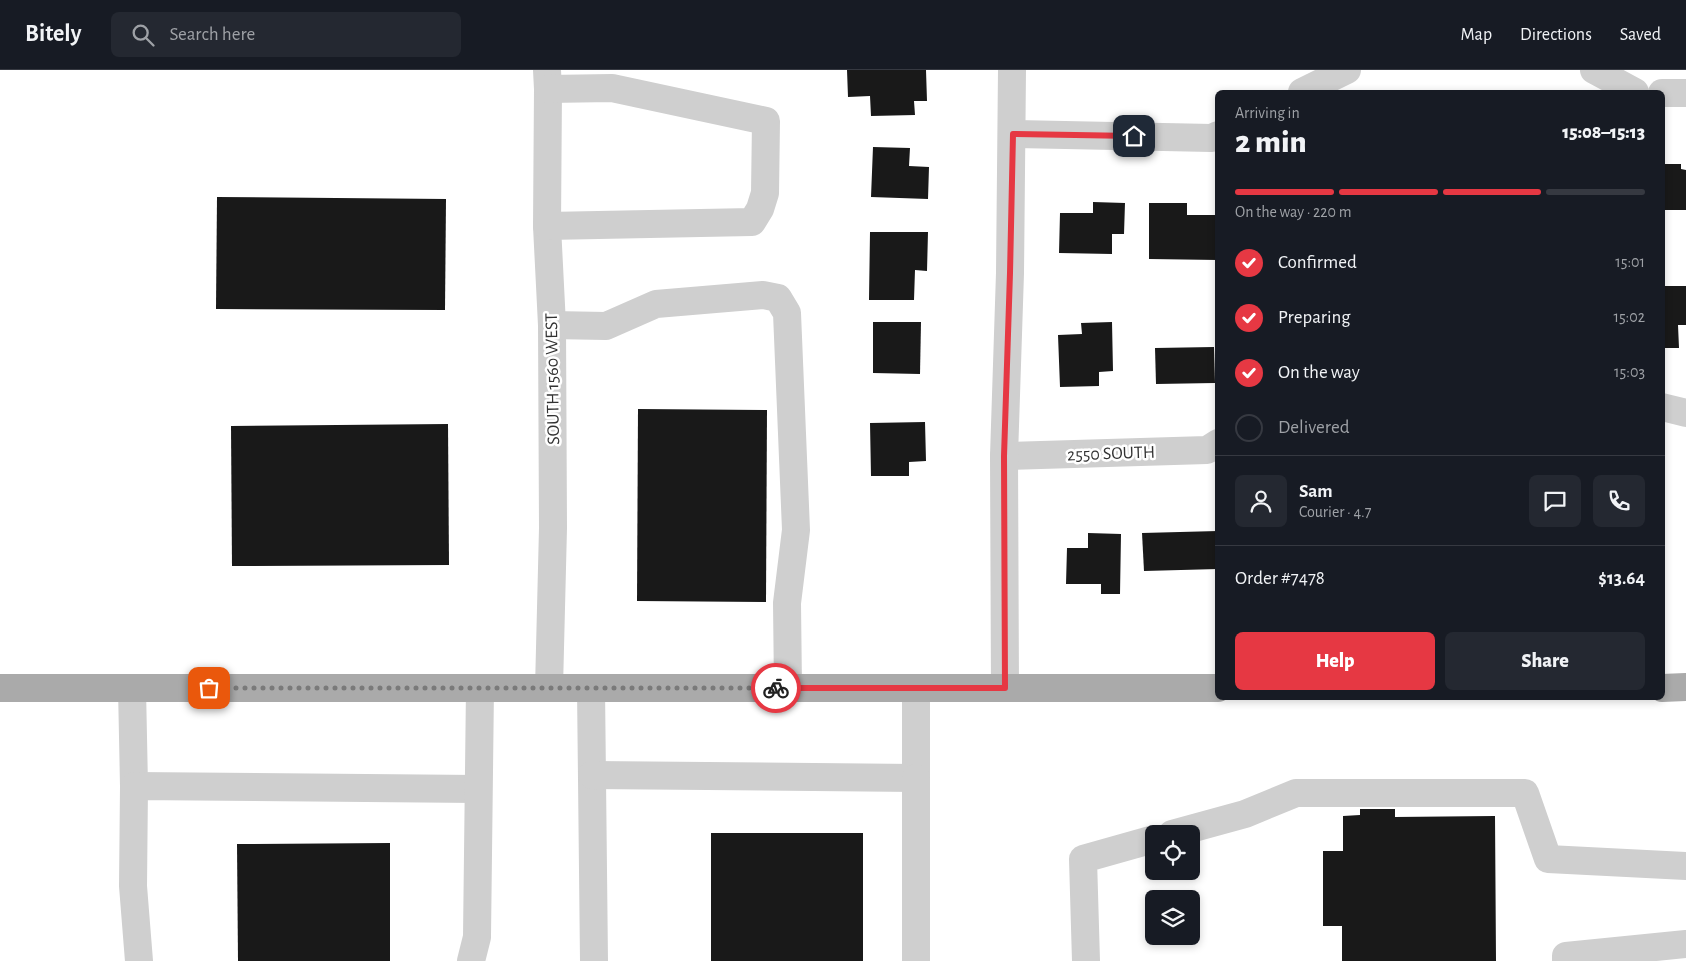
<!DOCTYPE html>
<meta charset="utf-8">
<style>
:root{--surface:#171b24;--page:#242831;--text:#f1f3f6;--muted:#9ea1a6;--line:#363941;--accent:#e63843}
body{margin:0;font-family:"Alegreya Sans",sans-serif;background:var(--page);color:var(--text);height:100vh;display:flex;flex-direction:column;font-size:19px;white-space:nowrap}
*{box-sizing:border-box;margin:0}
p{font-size:16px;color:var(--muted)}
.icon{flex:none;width:28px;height:28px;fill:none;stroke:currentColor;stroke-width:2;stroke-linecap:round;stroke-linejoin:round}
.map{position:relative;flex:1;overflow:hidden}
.sheet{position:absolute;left:1215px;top:20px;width:450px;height:610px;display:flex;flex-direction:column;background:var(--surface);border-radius:8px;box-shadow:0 2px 8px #0003}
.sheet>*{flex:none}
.buttons{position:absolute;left:1145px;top:755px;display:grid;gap:10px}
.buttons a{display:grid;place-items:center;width:55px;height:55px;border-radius:8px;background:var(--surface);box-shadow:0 2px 8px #0003;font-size:25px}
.pin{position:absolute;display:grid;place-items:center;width:42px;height:42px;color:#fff;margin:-21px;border-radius:10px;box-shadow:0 2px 8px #0006}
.courier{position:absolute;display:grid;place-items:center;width:50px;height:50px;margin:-25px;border:4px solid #e63843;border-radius:50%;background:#fff;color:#222;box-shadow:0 1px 6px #0007}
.headline em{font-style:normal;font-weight:800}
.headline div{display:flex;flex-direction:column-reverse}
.headline{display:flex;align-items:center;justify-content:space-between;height:85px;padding:0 20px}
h1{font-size:32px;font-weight:800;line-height:38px}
.bar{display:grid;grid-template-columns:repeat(4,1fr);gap:8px 5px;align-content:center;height:60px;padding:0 20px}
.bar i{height:6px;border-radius:4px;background:var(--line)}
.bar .selected{background:var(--accent)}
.bar p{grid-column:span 4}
.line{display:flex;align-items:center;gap:12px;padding:0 20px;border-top:1px solid var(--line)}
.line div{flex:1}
.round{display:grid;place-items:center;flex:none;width:52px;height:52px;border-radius:8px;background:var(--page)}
ol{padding:0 20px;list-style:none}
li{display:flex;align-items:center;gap:15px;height:55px}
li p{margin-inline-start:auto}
li .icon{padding:5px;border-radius:50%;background:var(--accent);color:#fff;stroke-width:4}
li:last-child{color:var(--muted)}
li i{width:28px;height:28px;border:2px solid var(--line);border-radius:50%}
.cta{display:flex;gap:10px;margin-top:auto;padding:10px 20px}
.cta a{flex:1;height:58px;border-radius:8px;background:var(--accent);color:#fff;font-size:20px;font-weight:800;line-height:58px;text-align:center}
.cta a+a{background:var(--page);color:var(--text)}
header{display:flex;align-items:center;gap:30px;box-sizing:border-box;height:70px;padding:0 25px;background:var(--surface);border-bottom:1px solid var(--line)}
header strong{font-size:24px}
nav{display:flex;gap:28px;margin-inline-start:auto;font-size:18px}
.search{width:350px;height:45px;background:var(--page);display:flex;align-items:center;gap:12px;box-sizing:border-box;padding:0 18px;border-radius:8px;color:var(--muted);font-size:19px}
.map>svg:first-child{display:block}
.building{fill:#191919}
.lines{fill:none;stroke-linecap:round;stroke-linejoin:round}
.minor{stroke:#cfcfcf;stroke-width:28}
.major{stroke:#aaa;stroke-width:28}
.done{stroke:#7a7a7a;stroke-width:5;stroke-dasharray:0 9}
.route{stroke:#e63843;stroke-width:6}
.labels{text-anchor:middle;stroke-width:5;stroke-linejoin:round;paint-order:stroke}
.street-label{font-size:18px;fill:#323232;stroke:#fff}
</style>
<header>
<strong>Bitely</strong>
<div class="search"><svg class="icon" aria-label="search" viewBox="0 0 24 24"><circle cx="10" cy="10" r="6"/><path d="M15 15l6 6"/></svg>Search here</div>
<nav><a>Map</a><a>Directions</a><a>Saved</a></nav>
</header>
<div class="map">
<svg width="1686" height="891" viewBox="0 0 1686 891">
<rect width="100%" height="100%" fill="#fff"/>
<g class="building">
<polygon points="847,0 926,0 927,31 914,31 915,45 871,46 870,26 848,27"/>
<polygon points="873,77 910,78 909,96 929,97 928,129 871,127"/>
<polygon points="1662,94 1681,94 1681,99 1686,100 1686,140 1662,140"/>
<polygon points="217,127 446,129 445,240 216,239"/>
<polygon points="1093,132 1125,133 1124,164 1112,164 1112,184 1059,183 1060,143 1093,143"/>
<polygon points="1149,133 1187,133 1187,145 1218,145 1218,190 1149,189"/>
<polygon points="870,162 928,162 927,201 915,200 914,230 869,230"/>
<polygon points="1662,216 1686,216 1686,255 1678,255 1679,278 1662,278"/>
<polygon points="873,252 921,252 920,304 873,303"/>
<polygon points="1112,252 1113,301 1099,302 1099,316 1060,317 1058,265 1082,264 1081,253"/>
<polygon points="1214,277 1215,313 1156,314 1155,278"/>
<polygon points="638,339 767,340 766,532 637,531"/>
<polygon points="925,352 926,391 909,392 909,406 871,406 870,353"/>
<polygon points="448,354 449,495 232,496 231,356"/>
<polygon points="1218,461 1218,499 1144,501 1142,463"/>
<polygon points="1088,463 1121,464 1120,524 1101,524 1101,514 1066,514 1067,478 1088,478"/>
<polygon points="1360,739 1395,739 1395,747 1495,746 1496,891 1342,891 1342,856 1323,856 1323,781 1343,781 1343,746 1360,745"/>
<rect x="711" y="763" width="152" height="128"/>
<polygon points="390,773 390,891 238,891 237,774"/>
</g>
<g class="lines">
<g class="minor">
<polyline points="547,0 548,19 547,156 552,255 553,458 549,618"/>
<polyline points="1594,0 1635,22"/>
<polyline points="1302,22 1347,0"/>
<polyline points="1662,23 1686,23"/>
<polyline points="1013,64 1212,68 1218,65"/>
<polyline points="547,156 752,152 760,139 765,123 766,51 612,18 548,19"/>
<polyline points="552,255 606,256 656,234 763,225 778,228 787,243 796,460 787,533 788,618"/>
<polyline points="1662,337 1686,343"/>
<polyline points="1004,386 1207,380 1218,373"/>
<polyline points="132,618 134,716"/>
<polyline points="591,618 594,891"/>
<polyline points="1005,618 1004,386 1010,203 1012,0"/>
<polyline points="592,705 916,708 916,618"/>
<polyline points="916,708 916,891"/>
<polyline points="1172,764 1245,744 1296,723 1525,723 1548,789 1686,796"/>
<polyline points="139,891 133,816 134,716 478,719"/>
<polyline points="471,891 477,867 480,618"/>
<polyline points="1086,891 1083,789 1154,769"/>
<polyline points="1566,891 1566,886 1686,874"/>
</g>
<g class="major">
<polyline points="0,618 1218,618"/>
<polyline points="1662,618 1686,617"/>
</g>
</g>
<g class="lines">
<polyline class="done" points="209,618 776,618"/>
<polyline class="route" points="776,618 1005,618 1004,386 1010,203 1013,64 1134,66"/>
</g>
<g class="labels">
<g class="street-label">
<text transform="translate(552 309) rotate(-91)" y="6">SOUTH 1560 WEST</text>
<text transform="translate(1111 383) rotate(-2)" y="6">2550 SOUTH</text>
</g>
</g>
</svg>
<div class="buttons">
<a><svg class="icon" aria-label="locate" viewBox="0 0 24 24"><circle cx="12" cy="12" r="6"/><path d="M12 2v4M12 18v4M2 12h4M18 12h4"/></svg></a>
<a><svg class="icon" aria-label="layers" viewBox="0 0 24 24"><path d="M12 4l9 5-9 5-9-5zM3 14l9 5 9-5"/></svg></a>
</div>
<div class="pin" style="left:209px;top:618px;background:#ea580c"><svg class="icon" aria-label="bag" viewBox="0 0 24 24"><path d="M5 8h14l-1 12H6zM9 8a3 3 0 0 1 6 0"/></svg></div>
<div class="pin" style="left:1134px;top:66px;background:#1f2937"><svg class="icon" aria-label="home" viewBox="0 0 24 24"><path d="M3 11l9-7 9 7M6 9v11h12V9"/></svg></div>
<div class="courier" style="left:776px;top:618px"><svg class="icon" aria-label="bike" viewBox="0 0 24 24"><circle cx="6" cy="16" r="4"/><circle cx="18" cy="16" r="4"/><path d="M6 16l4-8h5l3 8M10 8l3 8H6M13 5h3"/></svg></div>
<section class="sheet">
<div class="headline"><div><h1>2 min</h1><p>Arriving in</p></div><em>15:08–15:13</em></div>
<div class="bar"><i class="selected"></i><i class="selected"></i><i class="selected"></i><i></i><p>On the way · 220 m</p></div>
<ol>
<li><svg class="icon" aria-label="check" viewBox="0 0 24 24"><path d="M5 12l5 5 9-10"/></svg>Confirmed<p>15:01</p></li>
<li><svg class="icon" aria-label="check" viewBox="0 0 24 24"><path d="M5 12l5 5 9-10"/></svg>Preparing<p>15:02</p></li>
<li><svg class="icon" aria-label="check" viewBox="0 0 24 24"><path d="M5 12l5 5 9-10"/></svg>On the way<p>15:03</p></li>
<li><i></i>Delivered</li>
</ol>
<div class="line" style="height:90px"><a class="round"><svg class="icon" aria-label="person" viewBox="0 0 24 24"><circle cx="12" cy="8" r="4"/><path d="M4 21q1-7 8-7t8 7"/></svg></a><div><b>Sam</b><p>Courier · 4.7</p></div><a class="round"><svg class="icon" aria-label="chat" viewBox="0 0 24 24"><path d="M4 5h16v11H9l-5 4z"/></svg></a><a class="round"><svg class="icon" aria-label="phone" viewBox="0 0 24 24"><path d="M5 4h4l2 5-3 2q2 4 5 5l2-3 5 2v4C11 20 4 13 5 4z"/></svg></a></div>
<div class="line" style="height:65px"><div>Order #7478</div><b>$13.64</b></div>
<div class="cta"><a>Help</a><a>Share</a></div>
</section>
</div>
